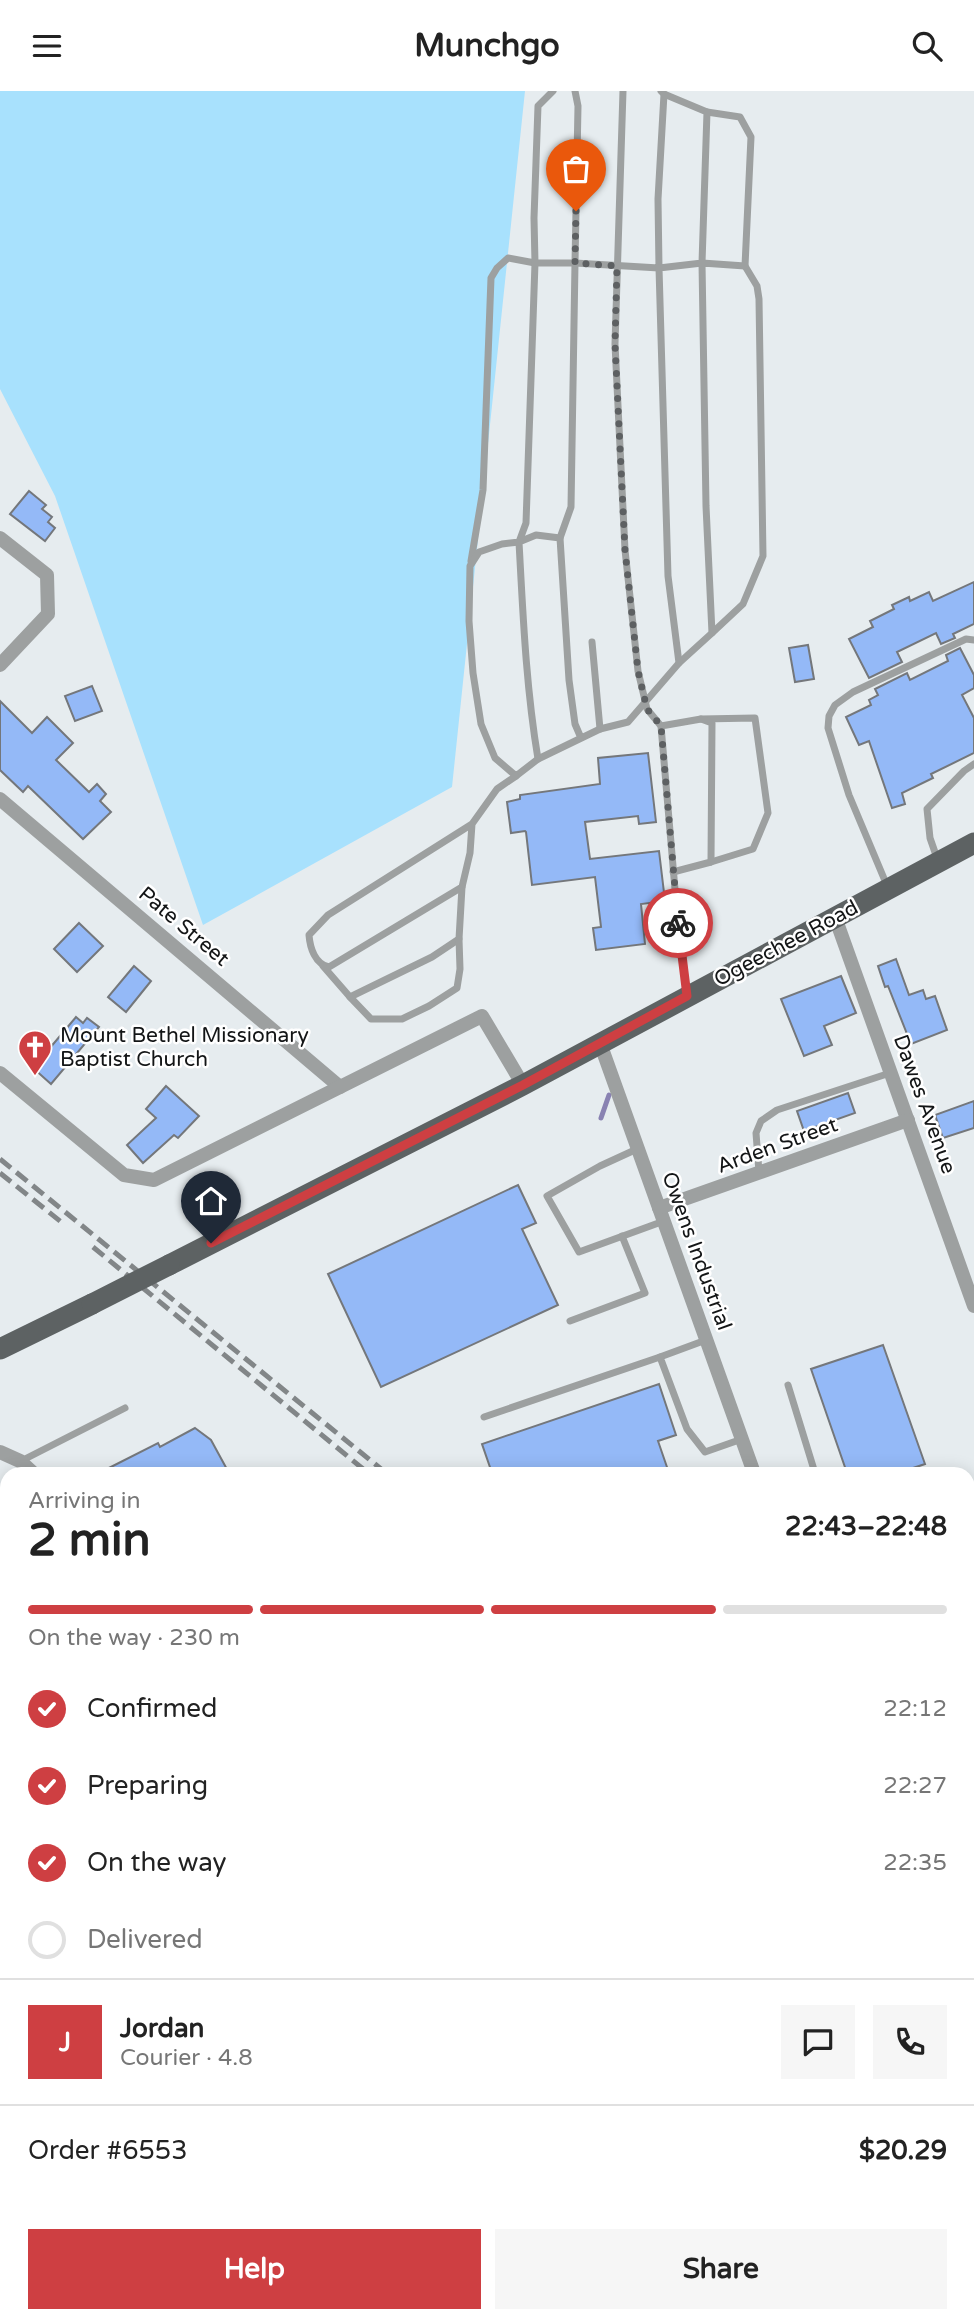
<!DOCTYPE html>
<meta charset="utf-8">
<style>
:root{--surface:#fff;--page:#f6f6f6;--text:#222;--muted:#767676;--line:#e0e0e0;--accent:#ce3f42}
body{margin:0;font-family:"Varela Round",sans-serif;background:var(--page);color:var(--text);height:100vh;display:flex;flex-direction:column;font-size:26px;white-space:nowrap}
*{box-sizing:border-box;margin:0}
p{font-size:23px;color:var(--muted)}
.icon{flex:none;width:38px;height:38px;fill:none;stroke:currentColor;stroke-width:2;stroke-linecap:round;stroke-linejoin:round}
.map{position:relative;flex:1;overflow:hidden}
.panel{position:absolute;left:0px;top:1376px;width:975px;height:856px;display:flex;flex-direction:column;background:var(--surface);border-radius:21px 21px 0 0;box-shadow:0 4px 18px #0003}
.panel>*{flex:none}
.pin{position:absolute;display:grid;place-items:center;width:60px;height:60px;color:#fff;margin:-72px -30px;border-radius:50% 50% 50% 0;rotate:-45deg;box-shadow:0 0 7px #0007}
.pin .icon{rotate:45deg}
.courier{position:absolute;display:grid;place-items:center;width:70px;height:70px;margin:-35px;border:5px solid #ce3f42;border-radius:50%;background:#fff;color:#222;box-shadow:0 2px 9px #0007}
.overview em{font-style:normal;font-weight:700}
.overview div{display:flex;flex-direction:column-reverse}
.overview{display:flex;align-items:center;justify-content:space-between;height:119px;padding:0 28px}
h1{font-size:46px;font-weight:700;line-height:52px}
.bar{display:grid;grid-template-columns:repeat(4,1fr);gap:10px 7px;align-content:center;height:84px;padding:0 28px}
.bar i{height:9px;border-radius:5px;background:var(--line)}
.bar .on{background:var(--accent)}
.bar p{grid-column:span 4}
.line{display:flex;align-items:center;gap:18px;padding:0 28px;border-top:2px solid var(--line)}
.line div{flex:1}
.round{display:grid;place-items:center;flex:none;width:74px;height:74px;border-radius:0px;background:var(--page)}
ol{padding:0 28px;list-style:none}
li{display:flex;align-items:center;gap:21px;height:77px}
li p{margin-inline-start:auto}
li .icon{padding:7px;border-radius:50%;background:var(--accent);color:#fff;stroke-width:4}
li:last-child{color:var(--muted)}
li i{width:38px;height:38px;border:4px solid var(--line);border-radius:50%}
.primary-button{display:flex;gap:14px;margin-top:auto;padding:14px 28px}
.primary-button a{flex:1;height:80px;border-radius:0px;background:var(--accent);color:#fff;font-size:28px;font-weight:700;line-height:80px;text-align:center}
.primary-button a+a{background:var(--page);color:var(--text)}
header{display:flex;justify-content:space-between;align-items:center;height:91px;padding:0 28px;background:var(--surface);font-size:32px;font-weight:700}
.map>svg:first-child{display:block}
.green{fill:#a8e1fd}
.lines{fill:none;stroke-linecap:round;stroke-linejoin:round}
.stream{stroke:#8982b2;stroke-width:5}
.building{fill:#94b9f7;stroke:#74777b;stroke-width:2}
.lane{stroke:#9da0a0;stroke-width:7}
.street{stroke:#9da0a0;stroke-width:14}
.primary{stroke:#5d6263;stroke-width:21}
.rail{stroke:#828688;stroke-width:5;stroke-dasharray:14 7;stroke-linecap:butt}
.primary-bridge{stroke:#5d6263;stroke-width:21}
.done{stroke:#5d6062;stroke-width:7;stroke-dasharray:0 12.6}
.route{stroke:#ce3f42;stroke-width:9}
.labels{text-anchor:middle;stroke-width:5;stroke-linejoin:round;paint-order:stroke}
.street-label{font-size:21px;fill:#131516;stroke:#fff}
.poi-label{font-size:21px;fill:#131516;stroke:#fff;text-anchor:start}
</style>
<header><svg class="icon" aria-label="menu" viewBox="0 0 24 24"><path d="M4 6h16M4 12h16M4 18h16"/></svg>Munchgo<svg class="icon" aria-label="search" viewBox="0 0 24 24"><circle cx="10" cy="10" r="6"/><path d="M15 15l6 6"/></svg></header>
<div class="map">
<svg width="974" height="2230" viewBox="0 0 974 2230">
<rect width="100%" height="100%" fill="#e6ecef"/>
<polygon class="green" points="0,0 525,0 452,696 203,834 55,405 0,298"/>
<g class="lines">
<polyline class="stream" points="601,1027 609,1004"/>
</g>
<g class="building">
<polygon points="29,400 46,414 42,418 52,426 48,431 55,437 45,450 10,423"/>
<polygon points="974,491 974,533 953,543 955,547 941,553 936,542 897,561 902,571 869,587 849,548 873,536 870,530 894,518 892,514 909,506 910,510 929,501 933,510"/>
<polygon points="808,554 814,588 795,591 789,557"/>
<polygon points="960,557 974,584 974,597 962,604 974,627 974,662 931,683 933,687 902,702 905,713 892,717 869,650 859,654 846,626 871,614 869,609 878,604 875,598 907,582 910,589 948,570 946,564"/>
<polygon points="92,595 102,620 75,630 65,605"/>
<polygon points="0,610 32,642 47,626 73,652 56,669 89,701 97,693 106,703 100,710 111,721 83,748 28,695 23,701 0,679"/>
<polygon points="648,662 656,731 639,733 638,725 585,731 590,768 659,760 665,810 641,813 645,853 596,859 593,837 601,836 595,786 532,794 526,741 525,740 511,742 507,711 520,708 520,704 600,693 598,667"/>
<polygon points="79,832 103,855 77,881 54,858"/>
<polygon points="896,868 909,904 923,899 926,908 935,905 947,939 911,953 888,895 885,896 878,875"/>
<polygon points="134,875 151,890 126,921 108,906"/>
<polygon points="841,885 856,922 824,935 832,954 804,965 781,908"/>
<polygon points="76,926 83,932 87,927 99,936 51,993 33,977"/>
<polygon points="166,995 199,1025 178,1047 174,1044 143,1072 127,1054 156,1027 146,1018"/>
<polygon points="848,1002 855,1022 804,1040 797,1020"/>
<polygon points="974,1010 974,1037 943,1047 935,1024"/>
<polygon points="518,1094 536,1132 522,1138 558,1214 381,1296 328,1183"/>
<polygon points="883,1254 925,1373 898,1382 847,1382 811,1278"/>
<polygon points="659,1293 676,1344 658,1350 669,1382 492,1382 482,1353"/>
<polygon points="195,1337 211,1349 229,1382 99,1382 158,1352 160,1356"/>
</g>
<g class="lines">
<g class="lane">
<polyline points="575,0 578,15 575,172 659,177 658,108 664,3 661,0"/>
<polyline points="623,0 615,253 625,459 638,580 647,618 661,635 676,810 687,904"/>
<polyline points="471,470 483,399 491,187 497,177 508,167 535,172 534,127 538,15 553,0"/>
<polyline points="712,542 743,513 763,465 759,208 757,195 745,175"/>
<polyline points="592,551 600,638"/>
<polyline points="679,572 712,542 706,415 702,172 745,175 751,46 740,26 707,21"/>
<polyline points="701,628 755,627 768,722 753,758 711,771"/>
<polyline points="661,635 701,628 712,632 711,771 673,781"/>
<path d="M581 647 575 633 569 589 560 447 536 444 519 451C523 524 526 596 538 668L600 638 628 631 679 572 668 485 659 177 702 172 707 21 664 3"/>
<polyline points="538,668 516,685 495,667 481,633 473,582 469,530 470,475 479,461 502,453 519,451 526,432 535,172 575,172 571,416 560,447"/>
<path d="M472 733 470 762 462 796 329 876C315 873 310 857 309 844L328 824 472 733 497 698 516 685"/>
<polyline points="938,770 930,747 927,718 964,680 974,673"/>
<polyline points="888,797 849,704 828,637 829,625 835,614 853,601 966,548 974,549"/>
<polyline points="323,875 350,906 432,866 459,848 462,796"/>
<polyline points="350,906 371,928 402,928 429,915 457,897 460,878 459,848"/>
<polyline points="637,1058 600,1075 547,1105 579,1161 664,1130"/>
<polyline points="759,1081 756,1042 761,1030 777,1019 890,982"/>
<polyline points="570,1230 645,1202 622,1145"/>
<polyline points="706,1249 660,1266 687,1338 705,1361 742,1348"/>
<polyline points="788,1294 815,1382"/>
<polyline points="484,1326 660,1266"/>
<polyline points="21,1370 125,1317"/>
<polyline points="0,1821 7,1817"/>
<polyline points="59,2224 59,2230"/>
<polyline points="422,2224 422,2230"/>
<polyline points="535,2224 535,2230"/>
</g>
<g class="street">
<polyline points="0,447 47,484 48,523 0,574"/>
<polyline points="0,708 340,996"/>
<polyline points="835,826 974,1215"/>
<polyline points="600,952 754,1382"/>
<polyline points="0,982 124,1084 154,1089 482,925 523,994"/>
<polyline points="659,1117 908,1029"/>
<polyline points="0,1361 20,1370 33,1382"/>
<polyline points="0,1756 7,1752"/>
</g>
<g class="primary">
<polyline points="169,1174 523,994 974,752"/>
<polyline points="0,1258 92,1213"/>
</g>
<g class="rail">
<polyline points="0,1068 386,1382"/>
<polyline points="0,1082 65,1134"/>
<polyline points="93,1156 368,1382"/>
<polyline points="968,1855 974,1861"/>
<polyline points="968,1870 974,1875"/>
</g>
<polyline class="primary-bridge" points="92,1213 169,1174"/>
</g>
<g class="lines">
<polyline class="done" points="576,120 575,172 617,175 615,253 625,459 638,580 647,618 661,635 678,832"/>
<polyline class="route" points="211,1152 523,994 687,905 678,832"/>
</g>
<defs>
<g id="church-pin" transform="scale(1.75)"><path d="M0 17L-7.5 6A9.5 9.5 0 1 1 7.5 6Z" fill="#ce3f42" stroke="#fff"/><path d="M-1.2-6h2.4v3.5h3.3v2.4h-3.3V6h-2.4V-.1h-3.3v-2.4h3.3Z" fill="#fff"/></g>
</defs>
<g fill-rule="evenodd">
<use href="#church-pin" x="35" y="956"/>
</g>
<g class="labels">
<g class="street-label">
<text transform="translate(184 835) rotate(40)" y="7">Pate Street</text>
<text transform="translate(786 852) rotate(-28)" y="7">Ogeechee Road</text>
<text transform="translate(925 1013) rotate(70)" y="7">Dawes Avenue</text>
<text transform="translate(777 1054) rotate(-20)" y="7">Arden Street</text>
<text transform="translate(697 1160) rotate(70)" y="7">Owens Industrial</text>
</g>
<g class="poi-label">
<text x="60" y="951">Mount Bethel Missionary<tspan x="60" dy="24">Baptist Church</tspan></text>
</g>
</g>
</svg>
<div class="pin" style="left:576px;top:120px;background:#ea580c"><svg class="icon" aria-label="bag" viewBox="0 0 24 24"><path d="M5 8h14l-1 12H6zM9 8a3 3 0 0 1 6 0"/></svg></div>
<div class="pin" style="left:211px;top:1152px;background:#1f2937"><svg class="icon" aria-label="home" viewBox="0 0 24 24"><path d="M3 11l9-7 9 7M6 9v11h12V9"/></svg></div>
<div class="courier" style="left:678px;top:832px"><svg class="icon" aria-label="bike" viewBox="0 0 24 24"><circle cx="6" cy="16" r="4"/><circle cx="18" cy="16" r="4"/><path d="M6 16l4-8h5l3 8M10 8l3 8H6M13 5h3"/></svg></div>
<section class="panel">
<div class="overview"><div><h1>2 min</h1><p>Arriving in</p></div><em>22:43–22:48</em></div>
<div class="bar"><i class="on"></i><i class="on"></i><i class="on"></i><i></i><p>On the way · 230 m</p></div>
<ol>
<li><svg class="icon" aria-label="check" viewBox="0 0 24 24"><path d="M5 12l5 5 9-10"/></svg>Confirmed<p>22:12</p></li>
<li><svg class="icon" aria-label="check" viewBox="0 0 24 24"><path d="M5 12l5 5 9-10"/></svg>Preparing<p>22:27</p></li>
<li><svg class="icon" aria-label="check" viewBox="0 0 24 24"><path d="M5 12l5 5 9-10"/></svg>On the way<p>22:35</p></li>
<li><i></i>Delivered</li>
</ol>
<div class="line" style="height:126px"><b class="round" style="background:var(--accent);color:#fff">J</b><div><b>Jordan</b><p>Courier · 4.8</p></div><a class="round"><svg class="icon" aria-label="chat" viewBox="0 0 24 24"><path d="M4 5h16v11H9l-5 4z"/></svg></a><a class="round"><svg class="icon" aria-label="phone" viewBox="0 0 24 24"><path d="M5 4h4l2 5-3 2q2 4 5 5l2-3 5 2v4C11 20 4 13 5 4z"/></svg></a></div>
<div class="line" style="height:91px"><div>Order #6553</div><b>$20.29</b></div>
<div class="primary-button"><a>Help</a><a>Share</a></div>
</section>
</div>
